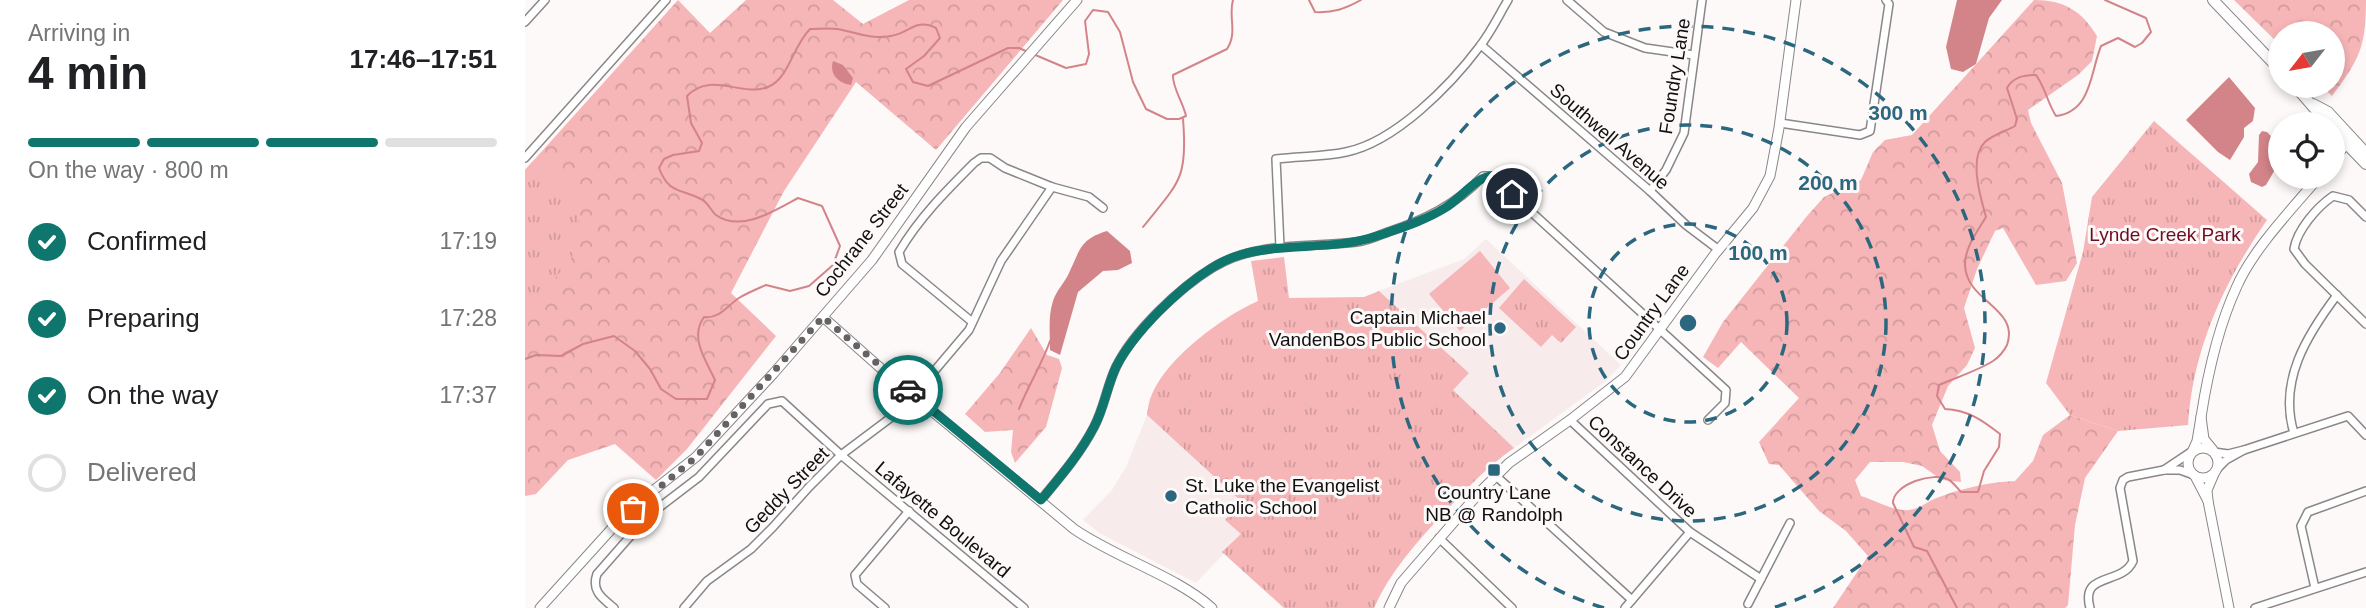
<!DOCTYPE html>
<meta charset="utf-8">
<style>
:root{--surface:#fff;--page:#f2f2f2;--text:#202124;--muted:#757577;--line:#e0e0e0;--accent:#0f766e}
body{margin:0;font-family:Arial,sans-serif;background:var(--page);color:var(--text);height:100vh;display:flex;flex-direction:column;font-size:26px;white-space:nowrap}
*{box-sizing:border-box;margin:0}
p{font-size:23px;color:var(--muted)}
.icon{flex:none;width:38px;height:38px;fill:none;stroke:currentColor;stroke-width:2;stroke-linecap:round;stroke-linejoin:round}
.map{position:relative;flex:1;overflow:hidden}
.drawer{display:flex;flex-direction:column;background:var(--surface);width:525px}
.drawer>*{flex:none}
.needle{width:46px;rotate:239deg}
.controls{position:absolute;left:1743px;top:21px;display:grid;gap:14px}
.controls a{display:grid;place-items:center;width:77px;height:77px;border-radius:50%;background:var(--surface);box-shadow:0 4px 10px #0003;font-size:35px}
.pin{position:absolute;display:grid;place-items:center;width:60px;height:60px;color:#fff;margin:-30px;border:4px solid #fff;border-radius:50%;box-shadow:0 2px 7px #0007}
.courier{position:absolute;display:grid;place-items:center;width:70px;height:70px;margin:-35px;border:5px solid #0f766e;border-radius:50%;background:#fff;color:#222;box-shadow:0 2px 9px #0007}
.overview em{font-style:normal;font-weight:600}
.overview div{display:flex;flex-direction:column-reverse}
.overview{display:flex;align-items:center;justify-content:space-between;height:119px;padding:0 28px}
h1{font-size:46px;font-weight:600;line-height:52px}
.bar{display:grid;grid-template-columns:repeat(4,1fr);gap:10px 7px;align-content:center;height:84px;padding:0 28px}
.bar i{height:9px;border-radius:5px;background:var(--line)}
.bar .current{background:var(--accent)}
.bar p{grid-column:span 4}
ol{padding:0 28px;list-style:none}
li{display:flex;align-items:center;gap:21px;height:77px}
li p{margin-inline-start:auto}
li .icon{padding:7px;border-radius:50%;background:var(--accent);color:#fff;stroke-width:4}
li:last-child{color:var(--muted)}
li i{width:38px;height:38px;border:4px solid var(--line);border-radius:50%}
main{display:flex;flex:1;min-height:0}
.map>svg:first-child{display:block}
.built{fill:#f7ebec}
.grass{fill:#f6b5b7}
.forest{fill:url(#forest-crowns)}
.park{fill:url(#park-tufts)}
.water{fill:#d38489}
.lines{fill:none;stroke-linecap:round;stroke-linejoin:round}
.stream{stroke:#d38489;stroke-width:2}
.minor-casing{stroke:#8b8788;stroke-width:10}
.tertiary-casing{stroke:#8b8788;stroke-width:11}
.secondary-casing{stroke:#8b8788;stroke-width:12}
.minor{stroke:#fff;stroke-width:7}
.tertiary{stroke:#fff;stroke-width:9}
.secondary{stroke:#fff;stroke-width:10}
.done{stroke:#646262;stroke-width:7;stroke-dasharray:0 12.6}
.route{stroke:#0f766e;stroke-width:9}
.ring{fill:none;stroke:#2b677e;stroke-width:3.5;stroke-dasharray:12 9}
.poi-dot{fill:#2b677e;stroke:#fdf9f9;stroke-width:2.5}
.labels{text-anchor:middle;stroke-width:6;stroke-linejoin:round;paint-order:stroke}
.street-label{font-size:19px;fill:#111010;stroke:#fdf9f9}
.park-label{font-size:19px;fill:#6d0d22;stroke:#fdf9f9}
.poi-label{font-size:19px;fill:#111010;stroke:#fdf9f9;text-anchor:end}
.centre{fill:#2b677e;stroke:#fdf9f9;stroke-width:3.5}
.ring-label{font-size:21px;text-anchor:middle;font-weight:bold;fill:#2b677e;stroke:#fdf9f9;stroke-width:6;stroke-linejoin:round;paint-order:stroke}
</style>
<main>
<section class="drawer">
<div class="overview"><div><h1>4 min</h1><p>Arriving in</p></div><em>17:46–17:51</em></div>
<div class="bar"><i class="current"></i><i class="current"></i><i class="current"></i><i></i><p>On the way · 800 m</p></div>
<ol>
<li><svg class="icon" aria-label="check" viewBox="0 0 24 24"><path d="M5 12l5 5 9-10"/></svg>Confirmed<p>17:19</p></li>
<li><svg class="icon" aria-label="check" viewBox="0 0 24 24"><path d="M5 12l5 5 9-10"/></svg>Preparing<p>17:28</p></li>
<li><svg class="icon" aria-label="check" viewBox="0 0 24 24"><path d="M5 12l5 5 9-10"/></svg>On the way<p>17:37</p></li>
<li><i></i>Delivered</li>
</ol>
</section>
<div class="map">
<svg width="1841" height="608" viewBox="0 0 1841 608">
<defs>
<pattern id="forest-crowns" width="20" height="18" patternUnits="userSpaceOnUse" patternTransform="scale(1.75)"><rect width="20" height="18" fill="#f6b5b7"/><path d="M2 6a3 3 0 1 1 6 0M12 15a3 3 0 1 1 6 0" fill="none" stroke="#d29b9c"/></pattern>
<pattern id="park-tufts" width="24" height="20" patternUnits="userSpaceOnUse" patternTransform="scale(1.75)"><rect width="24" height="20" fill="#f6b5b7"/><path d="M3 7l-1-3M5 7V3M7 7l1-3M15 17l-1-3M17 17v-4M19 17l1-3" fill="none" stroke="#d29b9c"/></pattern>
</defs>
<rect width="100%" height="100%" fill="#fdf9f9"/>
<g class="built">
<polygon points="961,239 1096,365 1082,380 989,448 927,390 944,373 854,291 939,259"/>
<polygon points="622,415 718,502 717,534 671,583 576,534 558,520 587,490 601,467"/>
</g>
<polygon class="grass" points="955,251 985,288 935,331 904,294"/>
<g class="forest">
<polygon points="153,0 185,33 221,0 308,0 338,24 384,0 538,0 411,150 331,82 259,191 206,293 251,336 162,449 131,480 90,444 43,460 11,494 0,496 0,170"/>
<path d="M1509 0C1539 0 1557 11 1572 36L1567 61 1553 75 1503 110 1506 123 1537 183 1552 263 1541 281 1511 285 1478 228 1470 231 1452 269 1439 308 1450 348 1442 365 1423 386 1407 425 1415 451 1435 472 1436 482 1417 480 1397 466 1378 462H1345L1330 480 1336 496C1350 500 1370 512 1384 510 1393 509 1401 503 1409 499 1434 489 1463 482 1490 481L1508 461 1518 435 1545 415 1593 431 1560 478 1550 525 1543 605 1540 608H1308L1343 556 1321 531 1294 511 1254 465 1244 464 1234 442 1274 398 1216 342 1193 368 1178 357 1198 322 1282 216 1299 197 1336 180 1348 152 1360 140 1387 135Z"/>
<path d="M1709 0H1841C1841 46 1835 59 1807 96L1797 86H1808V33H1755V45Z"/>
<polygon points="506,328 522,355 534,359 537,368 521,427 490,463 486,452 488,430 460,432 440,414 475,373"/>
</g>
<g class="park">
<path d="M1629 121 1742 220C1699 282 1668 348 1663 425L1593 431 1545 415 1521 383 1558 252 1567 197Z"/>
<polygon points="9,160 51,196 56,235 46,259 16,295 0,294 0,170"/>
<path d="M759 257 764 298 839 297 854 291 944 373 928 390 989 448C959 469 942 489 917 515 890 544 865 572 849 608H759L697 552 716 534 700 520 717 502 622 415C623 408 624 400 627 394 643 357 697 317 733 301L726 261Z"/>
<polygon points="999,279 1051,327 1036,343 1027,335 1016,347 974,308"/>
</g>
<g class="water">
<polygon points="1432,0 1477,0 1464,18 1451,64 1438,72 1426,69 1421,47"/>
<path d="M308 61 318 65 328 78 326 85C313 83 304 74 308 61Z"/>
<polygon points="1704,77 1730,108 1728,121 1719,128 1719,137 1705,160 1693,152 1661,120"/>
<polygon points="1737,131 1742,132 1755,145 1755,161 1741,185 1737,187 1726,182 1724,174 1733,162 1734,135"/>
<path d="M582 231 605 251 607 263 593 270 578 271 553 292 535 355 525 350C525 334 523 316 528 301 531 291 540 282 544 273 555 250 555 239 582 231Z"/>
</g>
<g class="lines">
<g class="stream">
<path d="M784 0 790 12C808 13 820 9 836 0"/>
<path d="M508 54 541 68 561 64 564 54 560 21 568 10 583 12 595 32 608 82 621 109 642 119H654L661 116C658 102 647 87 648 75L702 49C713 32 703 17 708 0"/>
<path d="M618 227C654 182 663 179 658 119"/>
<path d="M0 359 11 355 36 356 58 344 89 336 110 351 125 369 136 389 151 399H182L190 380C181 360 164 338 179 317 194 319 202 306 214 298 222 293 232 289 241 285L265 291 284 286 308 265 315 246 297 206 273 198C251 210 216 233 191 215 185 210 183 202 176 199 154 188 144 194 134 168L139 159 148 155 174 151 177 143 166 123 162 96C187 70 218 99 245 86 264 77 268 46 285 29 294 29 303 28 312 29 331 32 346 40 366 36 385 33 390 18 411 28L415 38 399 56 381 69 388 82 403 86 483 48H494L503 52"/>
<path d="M494 409C503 386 517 364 525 341"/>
<path d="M1432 608 1402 551 1389 547 1368 503C1368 484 1409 471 1424 480 1428 482 1433 489 1436 492H1453L1459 471 1474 447 1475 434C1457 420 1443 410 1420 409L1412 396 1414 385C1432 377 1452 371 1468 361 1474 357 1479 351 1482 345 1495 308 1441 302 1440 265 1440 247 1452 232 1461 217 1456 199 1443 158 1460 142 1467 135 1481 131 1490 126L1492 119 1482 88C1488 77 1499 75 1511 75 1521 89 1522 102 1531 116 1567 111 1565 73 1576 46L1593 38 1610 47 1617 43 1626 32 1621 18 1580 0"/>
</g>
<g class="minor-casing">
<g id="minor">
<polyline points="1042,0 1079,32 1120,48 1169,55"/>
<polyline points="0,22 20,0"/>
<polyline points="956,45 1125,191 1161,225 1194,250"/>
<polyline points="1255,123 1335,135 1345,131 1364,4 1361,0"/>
<polyline points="0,158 141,0"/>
<polyline points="1125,191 1141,170 1159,133 1177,0"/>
<path d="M1841 217 1824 200 1808 196C1792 207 1772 230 1769 249L1780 264 1841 324"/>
<path d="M755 247 751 159C774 156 798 157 821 152 870 142 925 86 955 46 966 32 974 15 983 0"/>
<path d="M446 321 377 264 374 252C394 218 421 191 449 163L456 158H465L480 168 527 187 564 197 578 208"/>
<polyline points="1045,420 1165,532 1100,608"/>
<path d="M1769 433C1753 381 1782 335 1812 295"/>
<polyline points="1719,450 1823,416 1841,435"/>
<polyline points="1666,452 1639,470 1655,470 1669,475"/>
<polyline points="1689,452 1703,454 1719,450 1701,460 1691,470"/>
<polyline points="971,476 1107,600"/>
<path d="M516 500C535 477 555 454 569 427 579 408 582 386 591 367 608 332 653 289 687 268 730 241 783 248 832 242 842 241 853 236 863 232 899 220 931 205 958 176H967L1201 390 1200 403 1183 420"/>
<polyline points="1165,532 1236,579"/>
<polyline points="914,538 987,608"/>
<polyline points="1790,588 1776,526 1783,512 1841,491"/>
<polyline points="1223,604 1265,523"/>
<path d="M89 608C77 598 66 591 72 574L123 516 174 477 243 404 257 401 316 455 499 608"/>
<polyline points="159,608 182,581 226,549 248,527 284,487 316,455 368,416 389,395 444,330 476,261 527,187"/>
<polyline points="360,608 332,584 330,575 384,511"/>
<path d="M1565 608C1555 571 1597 586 1608 561L1595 488 1598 480 1603 477 1639 470"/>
<polyline points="1730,608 1841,572"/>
</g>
</g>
<g class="tertiary-casing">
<g id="tertiary">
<polyline points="1808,159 1825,140"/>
<path d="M298 317 360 372 549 529C591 558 651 576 687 608"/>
<path d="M1676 417C1683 372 1693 327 1712 286 1729 248 1767 209 1794 177"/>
<circle cx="1678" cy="463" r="15"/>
<polyline points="1667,452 1672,441 1676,417 1679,439 1688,450"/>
<polyline points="1670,476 1683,501 1682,490 1689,474"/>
<polyline points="1683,501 1704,608"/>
<polyline points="15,608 91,524 125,493 171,457 248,374 347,260 441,127 552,0"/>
<polyline points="864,608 876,583 954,493 984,463 1045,420 1100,377 1190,254 1228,208 1245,176 1254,128 1271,0"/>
</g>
</g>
<g class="secondary-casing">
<g id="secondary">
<polyline points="1688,0 1755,70"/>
<polyline points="1770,86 1803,124"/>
<polyline points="1788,104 1803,112 1841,153"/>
<polyline points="1808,130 1841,164"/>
</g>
</g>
<use href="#minor" class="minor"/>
<use href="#tertiary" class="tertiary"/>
<use href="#secondary" class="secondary"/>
</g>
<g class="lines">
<polyline class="done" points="108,509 171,457 298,317 383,390"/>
<path class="route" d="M383 390 516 500C535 477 555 454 569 427 579 409 582 386 591 367 610 329 673 267 715 255 759 242 808 251 852 236 875 228 899 221 920 208 935 199 952 176 967 176L987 194"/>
</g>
<g class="ring">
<circle cx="1163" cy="323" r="99"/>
<circle cx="1163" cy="323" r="198"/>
<path d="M1079 608A297 297 0 1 1 1247 608"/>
</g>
<g class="poi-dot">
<circle cx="975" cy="328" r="7"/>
<rect x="962" y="463" width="14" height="14" rx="3.5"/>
<circle cx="646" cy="496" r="7"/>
</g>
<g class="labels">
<g class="street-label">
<text transform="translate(1149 76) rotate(-81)" y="7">Foundry Lane</text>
<text transform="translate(1085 136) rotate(41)" y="7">Southwell Avenue</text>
<text transform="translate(336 240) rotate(-52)" y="7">Cochrane Street</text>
<text transform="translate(1126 312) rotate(-54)" y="7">Country Lane</text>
<text transform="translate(1118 466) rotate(43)" y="7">Constance Drive</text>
<text transform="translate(261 490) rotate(-46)" y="7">Geddy Street</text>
<text transform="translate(418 519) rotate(40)" y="7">Lafayette Boulevard</text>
</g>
<g class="park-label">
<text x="1640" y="241">Lynde Creek Park</text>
</g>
<g class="poi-label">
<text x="961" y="324">Captain Michael<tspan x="961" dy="22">VandenBos Public School</tspan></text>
<text x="660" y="492" text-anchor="start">St. Luke the Evangelist<tspan x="660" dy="22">Catholic School</tspan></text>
<text x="969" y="499" text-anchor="middle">Country Lane<tspan x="969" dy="22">NB @ Randolph</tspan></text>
</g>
</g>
<circle cx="1163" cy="323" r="10" class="centre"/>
<g class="ring-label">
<text x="1373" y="120">300 m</text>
<text x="1303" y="190">200 m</text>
<text x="1233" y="260">100 m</text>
</g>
</svg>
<div class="controls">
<a><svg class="needle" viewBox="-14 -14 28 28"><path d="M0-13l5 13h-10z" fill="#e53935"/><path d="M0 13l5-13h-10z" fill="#757577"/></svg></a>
<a><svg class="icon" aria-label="locate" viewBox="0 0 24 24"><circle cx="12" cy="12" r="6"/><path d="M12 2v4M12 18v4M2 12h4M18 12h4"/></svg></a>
</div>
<div class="pin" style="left:108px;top:509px;background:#ea580c"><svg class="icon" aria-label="bag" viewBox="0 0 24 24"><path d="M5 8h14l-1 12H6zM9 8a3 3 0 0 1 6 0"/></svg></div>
<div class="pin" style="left:987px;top:194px;background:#1f2937"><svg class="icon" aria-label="home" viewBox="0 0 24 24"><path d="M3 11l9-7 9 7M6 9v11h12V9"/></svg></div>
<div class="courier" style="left:383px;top:390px"><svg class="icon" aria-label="car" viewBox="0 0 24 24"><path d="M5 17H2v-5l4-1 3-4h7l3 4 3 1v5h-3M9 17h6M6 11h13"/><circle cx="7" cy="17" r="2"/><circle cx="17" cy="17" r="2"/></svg></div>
</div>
</main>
